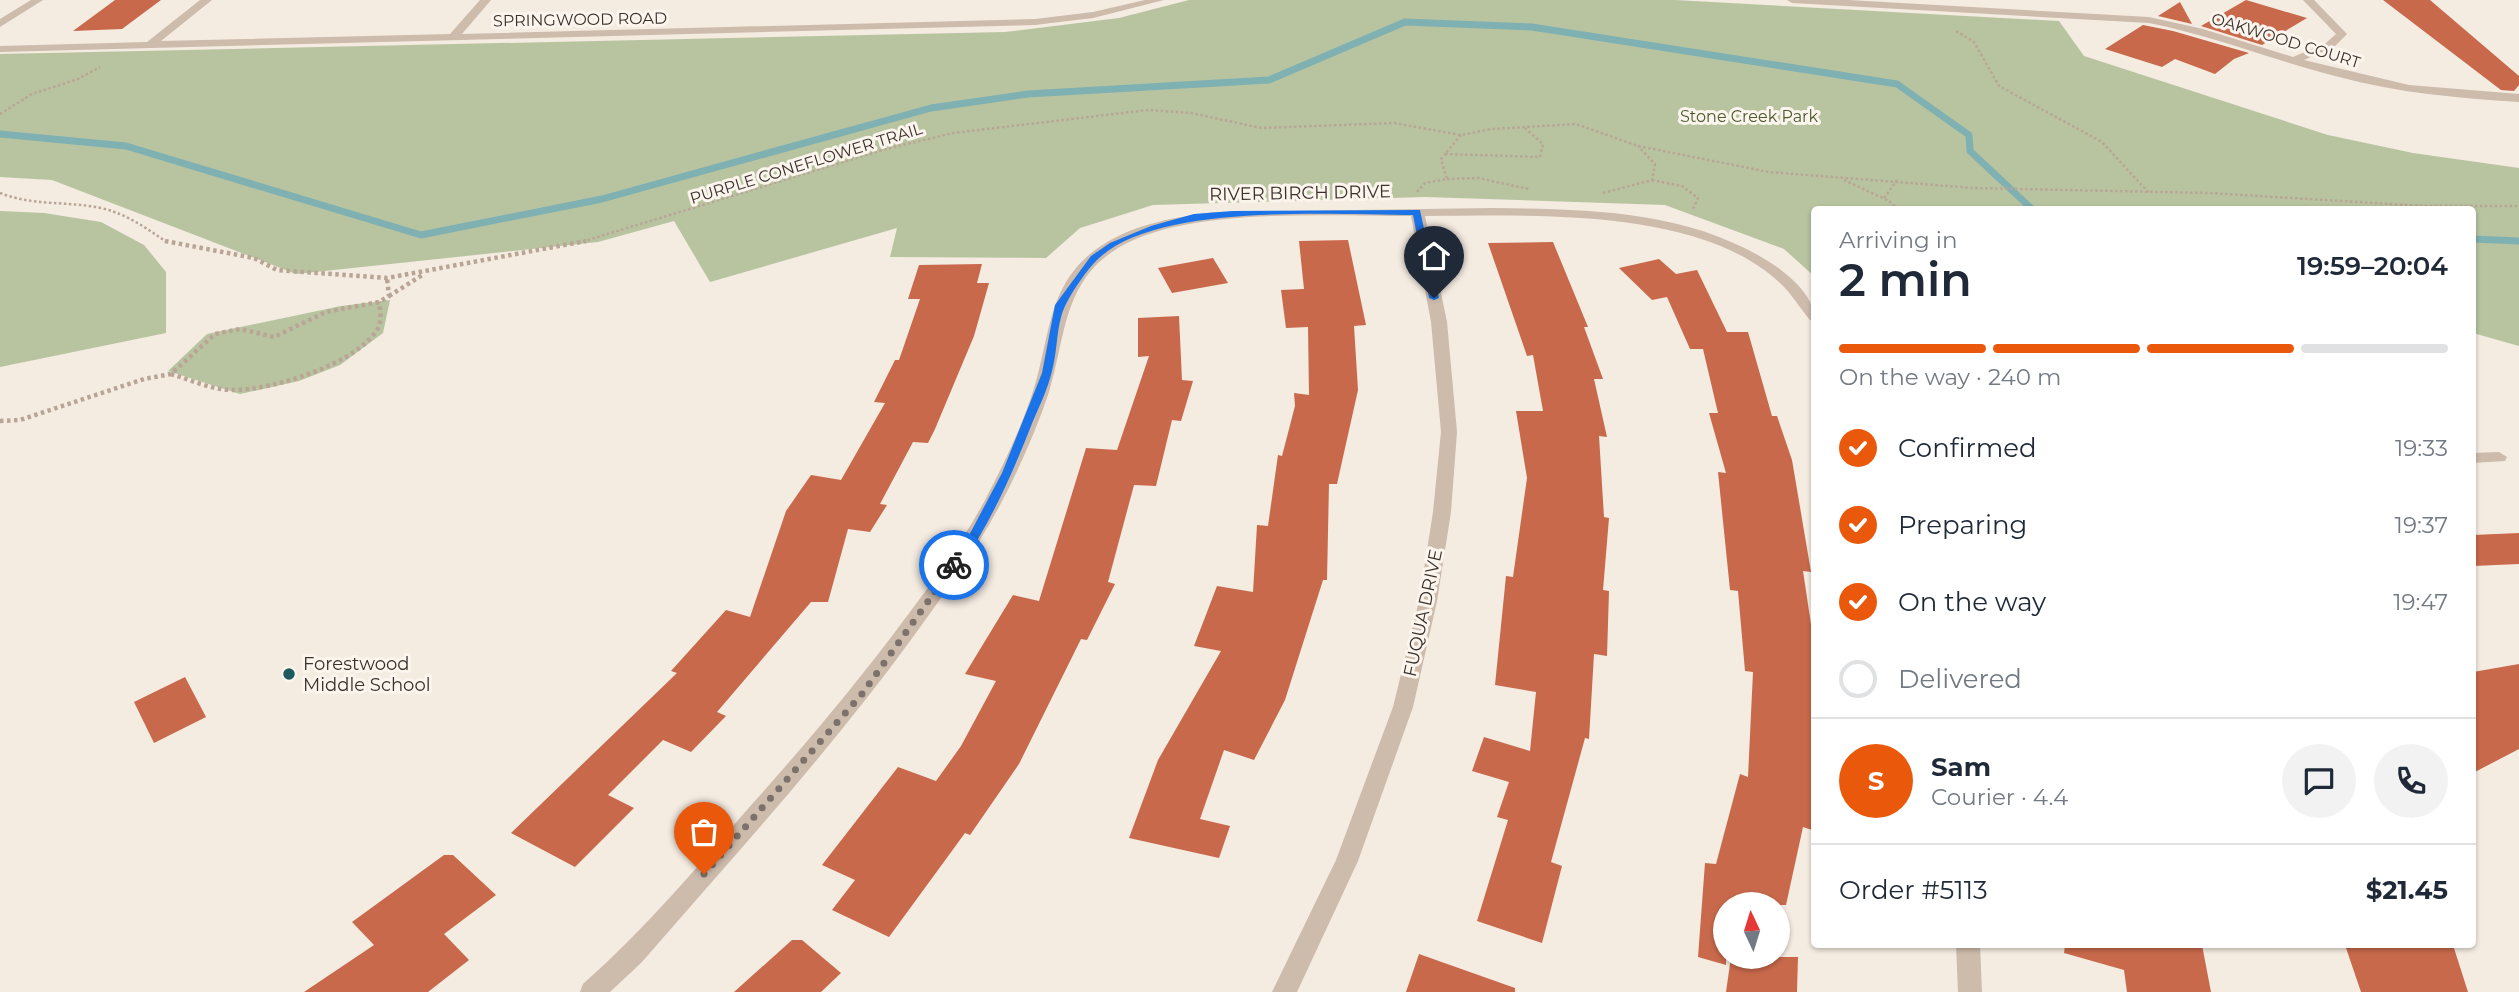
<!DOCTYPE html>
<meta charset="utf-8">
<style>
:root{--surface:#fff;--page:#f2f2f3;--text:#1f2937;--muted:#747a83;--line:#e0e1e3;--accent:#ea580c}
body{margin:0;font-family:Montserrat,sans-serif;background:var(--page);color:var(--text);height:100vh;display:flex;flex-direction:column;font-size:26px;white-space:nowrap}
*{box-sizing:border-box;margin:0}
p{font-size:23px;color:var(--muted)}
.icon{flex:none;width:38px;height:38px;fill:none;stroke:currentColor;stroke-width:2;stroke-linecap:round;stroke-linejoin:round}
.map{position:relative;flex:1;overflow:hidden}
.side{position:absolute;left:1811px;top:206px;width:665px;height:742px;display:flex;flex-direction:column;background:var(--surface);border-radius:7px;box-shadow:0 2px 5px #0004}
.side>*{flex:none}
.needle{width:46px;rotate:356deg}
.fabs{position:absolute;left:1713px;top:892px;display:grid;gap:14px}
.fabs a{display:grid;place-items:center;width:77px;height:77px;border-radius:50%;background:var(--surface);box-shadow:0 2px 5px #0004;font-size:35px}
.pin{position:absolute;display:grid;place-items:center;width:60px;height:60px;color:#fff;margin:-72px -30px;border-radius:50% 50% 50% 0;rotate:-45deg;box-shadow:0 0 7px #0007}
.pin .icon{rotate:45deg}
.courier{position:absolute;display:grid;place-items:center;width:70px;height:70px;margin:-35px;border:5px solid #1a73e8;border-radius:50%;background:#fff;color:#222;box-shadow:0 2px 9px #0007}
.head em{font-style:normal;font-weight:600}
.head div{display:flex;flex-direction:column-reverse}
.head{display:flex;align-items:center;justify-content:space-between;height:119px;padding:0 28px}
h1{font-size:46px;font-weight:600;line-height:52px}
.bar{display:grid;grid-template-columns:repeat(4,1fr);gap:10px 7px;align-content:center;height:84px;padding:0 28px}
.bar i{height:9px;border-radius:5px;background:var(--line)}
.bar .active{background:var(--accent)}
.bar p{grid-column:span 4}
.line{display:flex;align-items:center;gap:18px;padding:0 28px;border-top:2px solid var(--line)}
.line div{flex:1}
.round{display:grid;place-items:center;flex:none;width:74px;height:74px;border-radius:37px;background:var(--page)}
ol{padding:0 28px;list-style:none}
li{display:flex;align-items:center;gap:21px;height:77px}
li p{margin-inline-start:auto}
li .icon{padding:7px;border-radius:50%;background:var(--accent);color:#fff;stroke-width:4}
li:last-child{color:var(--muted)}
li i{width:38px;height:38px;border:4px solid var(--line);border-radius:50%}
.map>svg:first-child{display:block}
.green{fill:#b8c4a0}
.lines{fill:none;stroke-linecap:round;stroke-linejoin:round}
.stream{stroke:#7fb0b2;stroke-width:7}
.building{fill:#c8694b}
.path-far1{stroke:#b9a596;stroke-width:2.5;stroke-dasharray:2.5 2.5;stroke-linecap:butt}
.path{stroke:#b9a596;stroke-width:4.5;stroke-dasharray:3.5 3.5;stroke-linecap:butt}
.minor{fill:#cdbbac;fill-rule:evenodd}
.route{fill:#1a73e8}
.done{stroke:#7c716b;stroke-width:7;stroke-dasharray:0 12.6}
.poi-dot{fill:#1f5a5e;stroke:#fbf5ee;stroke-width:2.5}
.labels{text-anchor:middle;stroke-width:6;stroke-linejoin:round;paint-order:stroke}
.far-street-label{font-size:16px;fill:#3b302b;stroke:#fbf5ee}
.far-park-label{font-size:16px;fill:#4a5a2e;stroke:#fbf5ee}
.street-label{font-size:18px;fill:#3b302b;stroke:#fbf5ee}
.poi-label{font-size:18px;fill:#3b302b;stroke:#fbf5ee;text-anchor:start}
</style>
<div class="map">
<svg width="2519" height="992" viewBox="0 0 2519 992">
<rect width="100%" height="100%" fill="#f4ebe1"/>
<g class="green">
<polygon points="1189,0 1675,0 2059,21 2084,56 2328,135 2413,153 2519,168 2519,346 2473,333 2473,210 1815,210 1815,277 1784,249 1665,205 1425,197 1153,205 1080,228 1046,258 890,257 897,228 710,282 674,221 598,242 296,274 52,180 0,177 0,54 1005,32 1119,18"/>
<polygon points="0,211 44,213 101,222 144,245 166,272 166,333 0,367"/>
<polygon points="390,300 383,333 340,365 299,381 240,394 168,371 207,334 341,306"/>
</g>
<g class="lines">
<g class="stream">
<polyline points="0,134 126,146 421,235 602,199 931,108 1028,94 1269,80 1405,22 1532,27 1897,84 1969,135 1970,151 2033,210"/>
<polyline points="2473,239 2519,241"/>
</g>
</g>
<g class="building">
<polygon points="115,0 161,0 122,29 73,31"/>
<polygon points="2246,0 2307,18 2262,45 2201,26"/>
<polygon points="2383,0 2430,0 2519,76 2519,85 2514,91 2501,90"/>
<polygon points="2180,2 2192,24 2158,16"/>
<polygon points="2143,25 2173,31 2249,53 2234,59 2215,74 2175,59 2162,67 2105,49"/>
<polygon points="1348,240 1366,325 1354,326 1358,390 1337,484 1329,484 1327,580 1323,580 1285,700 1254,760 1224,750 1200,819 1230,826 1219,858 1129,838 1158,760 1221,651 1194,646 1217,586 1253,592 1257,525 1268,526 1278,455 1282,456 1295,406 1294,393 1309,395 1308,327 1286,328 1281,290 1304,289 1299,241"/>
<polygon points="1553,242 1588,327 1584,327 1603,379 1594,379 1607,437 1599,436 1604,517 1609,518 1603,590 1609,591 1607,656 1594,654 1589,739 1585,738 1551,862 1562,866 1542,943 1477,921 1508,820 1497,817 1509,782 1472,771 1484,737 1530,751 1536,692 1495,685 1506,576 1513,577 1527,478 1516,411 1543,411 1533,355 1527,356 1488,243"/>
<polygon points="1213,258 1228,283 1172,293 1158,268"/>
<polygon points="1659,259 1676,274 1697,270 1727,332 1748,332 1772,416 1777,416 1792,460 1811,572 1803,571 1815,651 1815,831 1803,827 1786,905 1726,905 1726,965 1698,957 1705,863 1716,864 1740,774 1748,777 1753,672 1745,671 1738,591 1730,590 1718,472 1726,473 1709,413 1718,413 1703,349 1690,349 1667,297 1652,300 1619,268"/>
<polygon points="982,264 977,283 989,283 974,336 935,429 928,443 913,442 880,504 887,505 870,532 848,529 828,602 811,602 717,712 726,716 691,752 663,740 608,795 634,808 575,867 511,833 677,673 671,671 726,610 750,617 786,511 811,475 841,480 885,403 874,402 895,360 899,360 920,299 908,299 919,265"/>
<polygon points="1179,316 1182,380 1193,381 1181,421 1172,420 1156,486 1134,485 1108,582 1115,584 1087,640 1081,639 1019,764 970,835 965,833 889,937 832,910 855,880 822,865 898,767 936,781 961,746 996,681 965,674 1013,595 1039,601 1086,448 1117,450 1149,356 1138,357 1138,318"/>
<polygon points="2519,533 2519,564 2473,566 2473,535"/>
<polygon points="2519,664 2519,749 2473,773 2473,672"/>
<polygon points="185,677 206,717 154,743 134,702"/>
<polygon points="444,855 453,855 496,895 444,934 469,960 428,992 304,992 374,945 352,922"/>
<polygon points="792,940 802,940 841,973 821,992 734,992"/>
<polygon points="2065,945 2202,945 2211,992 2127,992 2124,970 2064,953"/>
<polygon points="2345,945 2453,945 2468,992 2361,992"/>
<polygon points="1419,954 1515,988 1515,992 1406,992"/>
<polygon points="1731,957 1798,957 1797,992 1726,992"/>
</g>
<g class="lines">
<g class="path-far1">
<polyline points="1956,31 1974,42 1999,86 2102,142 2148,192"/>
<polyline points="0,114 32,94 78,79 100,67"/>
<polyline points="1461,135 1445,154 1540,157 1543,144 1525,128"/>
<polyline points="1447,179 1478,178 1529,189"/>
<polyline points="1652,180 1682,186 1698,198 1692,211"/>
<polyline points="1844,180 1889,201 1899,210"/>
<polyline points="1417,192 1425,183 1447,179 1441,159 1445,154"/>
<path d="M0 193C33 206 67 201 101 208 127 214 146 228 168 243"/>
<polyline points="1603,193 1652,180 1655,164 1638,146"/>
<polyline points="1884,198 1897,180"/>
<polyline points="578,243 886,149 953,133 1148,110 1191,113 1261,128 1394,123 1461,135 1491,129 1576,124 1638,146 1769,172 1973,188 2209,193 2424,206 2519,206"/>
</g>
<g class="path">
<polyline points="165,241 254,258 277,270 387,278 586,241"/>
<polyline points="389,296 424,274"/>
<path d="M171 374C191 380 212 390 233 390 272 390 358 364 378 328 382 320 380 311 379 302"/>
<polyline points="0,421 20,420 144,379 171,374 215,334 240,329 274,337 326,312 379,302 389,296 387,278"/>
</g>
<g class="minor">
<polygon points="31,0 43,0 0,27 0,19"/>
<polygon points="200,0 212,0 161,41 450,34 480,0 491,0 462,34 1035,19 1093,12 1145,0 1164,0 1093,18 1035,25 0,52 0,46 147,42"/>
<path d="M1787 0H1848L2149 17 2203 29 2293 57 2326 43 2336 34 2303 0H2314L2347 34 2334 47 2304 60 2409 85 2519 94V102C2458 98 2398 93 2339 77 2275 61 2214 36 2149 23L1792 3Z"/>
<path d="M1493 208C1590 209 1694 210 1777 267 1795 280 1815 299 1815 321L1810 320C1800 308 1791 293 1780 283 1698 206 1530 216 1425 216L1447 322 1457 432 1451 512 1437 601 1413 707 1358 861 1297 992H1272L1336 860 1393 707 1419 601 1433 512 1441 432 1431 322 1411 216C1329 217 1180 205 1112 252 1063 285 1065 340 1049 392 1036 431 1019 469 1000 505 975 552 944 594 913 637 830 751 735 855 642 962L610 992H580L583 984C645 929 699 865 753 803 806 744 857 683 904 620 933 581 961 544 984 502 1003 466 1021 429 1033 391 1047 350 1047 302 1076 268 1110 228 1166 218 1215 212Z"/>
<polygon points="2499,452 2507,457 2505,461 2473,463 2473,453"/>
<polygon points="1956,945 1980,945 1982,992 1958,992"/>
</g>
</g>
<path class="route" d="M1420 210 1439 298 1434 300 1429 298 1413 215C1333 215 1155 202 1097 260 1086 271 1073 290 1066 304 1056 323 1058 350 1052 371 1048 388 1040 405 1033 421 1013 472 991 523 959 568H950L948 565 966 541 1002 473 1042 373 1055 305 1091 256 1110 243 1151 226 1194 214 1233 211Z"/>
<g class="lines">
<polyline class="done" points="704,874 862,694 954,565"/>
</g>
<circle class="poi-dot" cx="289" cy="674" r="7"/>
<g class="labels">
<g class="far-street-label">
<text transform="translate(580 19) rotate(-1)" y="6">SPRINGWOOD ROAD</text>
<text transform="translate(2286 40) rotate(17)" y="6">OAKWOOD COURT</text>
<text transform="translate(806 163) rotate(-17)" y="6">PURPLE CONEFLOWER TRAIL</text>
</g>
<g class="far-park-label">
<text x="1749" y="122">Stone Creek Park</text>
</g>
<g class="street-label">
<text transform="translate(1300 193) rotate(-1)" y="6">RIVER BIRCH DRIVE</text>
<text transform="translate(1423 613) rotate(-78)" y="6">FUQUA DRIVE</text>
</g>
<g class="poi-label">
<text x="303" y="670">Forestwood<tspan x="303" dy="21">Middle School</tspan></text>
</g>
</g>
</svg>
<div class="fabs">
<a><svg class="needle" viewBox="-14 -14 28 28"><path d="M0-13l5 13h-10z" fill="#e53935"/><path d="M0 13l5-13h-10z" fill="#747a83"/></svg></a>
</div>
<div class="pin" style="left:704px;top:874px;background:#ea580c"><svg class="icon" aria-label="bag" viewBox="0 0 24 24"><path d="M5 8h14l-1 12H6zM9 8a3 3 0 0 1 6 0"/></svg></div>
<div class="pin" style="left:1434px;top:298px;background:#1f2937"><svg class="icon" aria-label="home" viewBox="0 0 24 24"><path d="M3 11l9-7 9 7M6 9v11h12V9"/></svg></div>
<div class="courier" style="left:954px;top:565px"><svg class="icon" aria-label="bike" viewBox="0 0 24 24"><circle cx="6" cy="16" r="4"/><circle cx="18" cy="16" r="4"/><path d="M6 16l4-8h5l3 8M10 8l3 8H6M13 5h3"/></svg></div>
<section class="side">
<div class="head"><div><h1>2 min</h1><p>Arriving in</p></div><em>19:59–20:04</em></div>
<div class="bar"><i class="active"></i><i class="active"></i><i class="active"></i><i></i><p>On the way · 240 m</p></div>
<ol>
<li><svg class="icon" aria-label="check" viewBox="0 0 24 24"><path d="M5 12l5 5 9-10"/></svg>Confirmed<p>19:33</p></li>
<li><svg class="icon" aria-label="check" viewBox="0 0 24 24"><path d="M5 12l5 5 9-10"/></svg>Preparing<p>19:37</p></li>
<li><svg class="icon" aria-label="check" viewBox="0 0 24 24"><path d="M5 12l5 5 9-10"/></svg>On the way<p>19:47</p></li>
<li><i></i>Delivered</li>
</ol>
<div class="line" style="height:126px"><b class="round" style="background:var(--accent);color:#fff">S</b><div><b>Sam</b><p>Courier · 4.4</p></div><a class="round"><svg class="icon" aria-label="chat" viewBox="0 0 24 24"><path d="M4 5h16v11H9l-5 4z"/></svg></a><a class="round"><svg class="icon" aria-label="phone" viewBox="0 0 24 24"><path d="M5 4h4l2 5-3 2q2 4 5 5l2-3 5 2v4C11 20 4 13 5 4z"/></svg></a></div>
<div class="line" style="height:91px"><div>Order #5113</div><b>$21.45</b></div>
</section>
</div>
